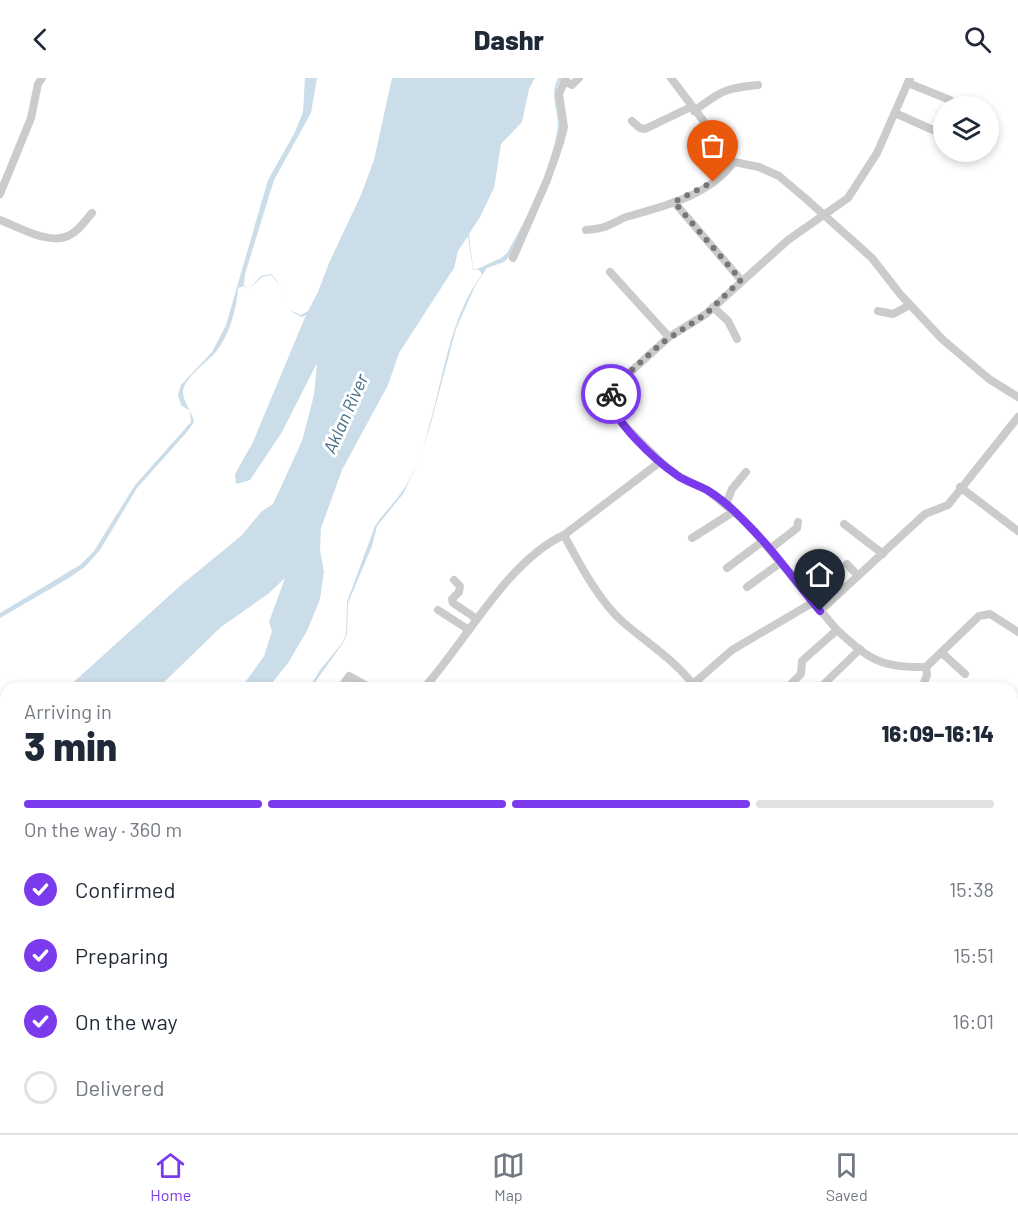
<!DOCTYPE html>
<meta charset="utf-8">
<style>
:root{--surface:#fff;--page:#f2f2f3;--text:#1f2937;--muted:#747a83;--line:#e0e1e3;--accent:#7c3aed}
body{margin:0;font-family:Barlow,sans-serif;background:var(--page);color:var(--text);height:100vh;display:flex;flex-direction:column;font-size:22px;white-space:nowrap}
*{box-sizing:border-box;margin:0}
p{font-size:20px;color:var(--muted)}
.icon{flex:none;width:33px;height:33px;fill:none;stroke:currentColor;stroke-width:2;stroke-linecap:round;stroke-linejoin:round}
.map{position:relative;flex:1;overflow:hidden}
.sheet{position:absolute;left:0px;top:604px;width:1018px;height:452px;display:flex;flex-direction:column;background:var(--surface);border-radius:18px 18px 0 0;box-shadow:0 3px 9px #0003}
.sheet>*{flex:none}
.controls{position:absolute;left:933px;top:18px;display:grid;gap:12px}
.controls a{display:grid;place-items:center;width:66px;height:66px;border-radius:50%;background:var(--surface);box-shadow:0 3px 9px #0003;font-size:30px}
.pin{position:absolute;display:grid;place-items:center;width:51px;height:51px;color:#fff;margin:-62px -26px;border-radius:50% 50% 50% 0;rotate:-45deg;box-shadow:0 0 6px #0007}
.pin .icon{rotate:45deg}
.courier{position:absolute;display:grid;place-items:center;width:60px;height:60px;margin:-30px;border:4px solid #7c3aed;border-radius:50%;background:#fff;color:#222;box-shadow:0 2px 8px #0007}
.summary em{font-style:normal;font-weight:800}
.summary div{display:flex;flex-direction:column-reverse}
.summary{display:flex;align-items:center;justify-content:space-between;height:102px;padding:0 24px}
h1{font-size:39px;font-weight:800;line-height:45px}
.bar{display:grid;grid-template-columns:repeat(4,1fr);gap:9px 6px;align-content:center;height:72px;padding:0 24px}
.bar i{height:8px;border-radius:4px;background:var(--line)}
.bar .on{background:var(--accent)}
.bar p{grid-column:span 4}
ol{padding:0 24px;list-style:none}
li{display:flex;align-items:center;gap:18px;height:66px}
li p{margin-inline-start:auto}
li .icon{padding:6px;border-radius:50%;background:var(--accent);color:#fff;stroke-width:4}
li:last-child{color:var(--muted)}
li i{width:33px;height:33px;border:3px solid var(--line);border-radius:50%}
header{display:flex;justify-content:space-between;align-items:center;height:78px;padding:0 24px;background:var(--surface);font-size:27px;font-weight:800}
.tab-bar{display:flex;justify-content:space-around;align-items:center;height:84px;border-top:2px solid var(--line);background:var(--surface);font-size:16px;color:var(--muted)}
.tab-bar a{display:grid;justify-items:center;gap:3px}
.tab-bar .on{color:var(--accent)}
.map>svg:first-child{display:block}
.water{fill:#cadde9}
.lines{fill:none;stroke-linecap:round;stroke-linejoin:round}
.minor{stroke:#cbcbcb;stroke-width:8}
.done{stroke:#777;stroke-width:6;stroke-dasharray:0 10.8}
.route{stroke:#7c3aed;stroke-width:8}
.labels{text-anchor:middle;stroke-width:6;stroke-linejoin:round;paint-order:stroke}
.water-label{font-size:18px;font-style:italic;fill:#426d8a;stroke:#fff}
</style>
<header><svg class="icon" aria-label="back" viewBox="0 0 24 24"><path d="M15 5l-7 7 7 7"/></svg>Dashr<svg class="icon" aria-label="search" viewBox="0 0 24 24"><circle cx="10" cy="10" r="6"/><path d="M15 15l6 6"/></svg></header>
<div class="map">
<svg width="1018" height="1055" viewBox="0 0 1018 1055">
<rect width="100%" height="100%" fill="#fff"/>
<g class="water">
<path d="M305 0H317L311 35 274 102 245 196 244 207 249 211 261 198 271 196C282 207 285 220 292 233L301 237 308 233 318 214 329 185 361 117 374 82 392 0H535L529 11 522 44 501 66 494 110 480 139 469 156 473 190 475 192 501 180 507 175C528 138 549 96 557 54 561 35 548 21 558 0H562L557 9V18L561 57 512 176 504 184 487 190 476 206 456 251 429 352 414 393 403 416 377 448 372 468 348 525 347 556 343 565 311 610H309L320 592 342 565 346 556 347 524 375 448C383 435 393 427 401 415 414 398 422 372 428 352 444 299 449 241 482 196L479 192H473L468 158 458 173 454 190 399 275 388 307 342 392 321 450 320 472 324 494 320 521 307 553 288 585 268 610H241L264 578 272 553 269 544 285 500 268 516 221 549 158 610H67L180 508 241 458 261 434 273 426 302 363 314 317 317 285 282 354 250 402 236 406 235 396 253 364 306 237 302 239 292 234 281 209 271 197 262 199 249 211 244 208 238 210C237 231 229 258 215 275 207 284 183 301 183 314 183 324 192 333 194 344L187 354 137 410 100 472 86 488 69 500 0 540V535L80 487 94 473 135 407 191 344 190 333 181 327 178 317 181 307 212 274 226 247 268 102 295 54 303 34Z"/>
<polygon points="6,673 6,731 4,737 0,737 0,718 4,711 0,714 0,677"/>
<polygon points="6,757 6,881 0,889 0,788 4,786 0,774"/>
</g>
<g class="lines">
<g class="minor">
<polyline points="671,0 702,41 726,78 734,84 759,89 779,98 805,120 872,180 900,216 942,261 989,301 1018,319"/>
<path d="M910 0 877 75 848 120 788 162 706 236 669 259 616 307 611 313 609 323 615 337 626 349 664 387 680 399 707 412 747 445 837 552C870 582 881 590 926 589L979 538 990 536 1018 554"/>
<polyline points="565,3 572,7 579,0"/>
<polyline points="908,5 950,22"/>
<path d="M694 33C721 13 725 10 758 7"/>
<polyline points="895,35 933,52"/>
<polyline points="632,43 640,50 645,51 691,29"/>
<polyline points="0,116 31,40 38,6 42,0"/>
<polyline points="674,124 741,202"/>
<path d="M0 142C19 149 48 167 68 158 78 154 85 143 92 135"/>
<path d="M586 152C594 151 602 151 609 147 615 145 620 141 626 139 664 128 709 118 734 84"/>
<polyline points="513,180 547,102 560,65 564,49 559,16 566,0"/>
<polyline points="610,194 669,259"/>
<polyline points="713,229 728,243 737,261"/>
<polyline points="878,233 893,236 910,227"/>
<polyline points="960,409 1018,453"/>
<polyline points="726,426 732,411 746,394"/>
<polyline points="844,446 883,476"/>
<polyline points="564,457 660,384"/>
<polyline points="692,460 733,434"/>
<polyline points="770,471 797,450 798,444"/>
<polyline points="847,486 858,498"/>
<polyline points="727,490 763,463"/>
<polyline points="454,502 460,508 459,514 452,521 453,525 477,541"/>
<polyline points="747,509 780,485"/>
<polyline points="438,532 469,552"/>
<polyline points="820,533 925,436 948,427 1018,339"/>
<polyline points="942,575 965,596"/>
<polyline points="693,606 732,572 812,525"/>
<polyline points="822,608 860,571"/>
<polyline points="341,610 349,598 371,610"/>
<path d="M424 610C465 565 507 483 564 457 579 485 600 525 624 545 650 567 676 583 696 610"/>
<polyline points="787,610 801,596 802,583 837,552"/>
<polyline points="922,610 927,597 926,589"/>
<polyline points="1012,797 1018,799"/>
<polyline points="1012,867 1018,869"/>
<polyline points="1012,953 1018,952"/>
<polyline points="769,1050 776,1055"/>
<polyline points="450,1055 450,1050"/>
<polyline points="706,1055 710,1050"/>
<polyline points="816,1055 819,1050"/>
<polyline points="857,1055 861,1050"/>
</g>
</g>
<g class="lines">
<polyline class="done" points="611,316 622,301 662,265 706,236 741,202 674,124 713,104"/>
<path class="route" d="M611 316C606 339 659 385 678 398 687 404 698 407 707 412 722 421 737 435 749 448 775 473 796 505 820 533"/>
</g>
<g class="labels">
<g class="water-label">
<text transform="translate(346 336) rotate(-66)" y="6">Aklan River</text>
</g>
</g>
</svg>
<div class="controls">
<a><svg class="icon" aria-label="layers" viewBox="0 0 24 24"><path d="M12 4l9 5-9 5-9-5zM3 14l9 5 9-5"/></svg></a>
</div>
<div class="pin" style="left:713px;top:104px;background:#ea580c"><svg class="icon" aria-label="bag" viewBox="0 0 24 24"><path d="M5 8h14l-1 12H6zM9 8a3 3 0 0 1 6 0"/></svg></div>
<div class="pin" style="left:820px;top:533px;background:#1f2937"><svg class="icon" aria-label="home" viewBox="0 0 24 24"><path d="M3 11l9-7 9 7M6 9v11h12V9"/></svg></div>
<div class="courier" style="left:611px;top:316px"><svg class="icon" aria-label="bike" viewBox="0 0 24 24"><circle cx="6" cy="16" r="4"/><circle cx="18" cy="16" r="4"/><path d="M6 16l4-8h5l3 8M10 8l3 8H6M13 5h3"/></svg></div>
<section class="sheet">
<div class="summary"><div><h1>3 min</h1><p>Arriving in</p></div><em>16:09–16:14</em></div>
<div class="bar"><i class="on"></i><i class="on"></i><i class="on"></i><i></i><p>On the way · 360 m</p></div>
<ol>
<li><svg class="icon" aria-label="check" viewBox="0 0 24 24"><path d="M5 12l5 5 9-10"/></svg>Confirmed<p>15:38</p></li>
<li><svg class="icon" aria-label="check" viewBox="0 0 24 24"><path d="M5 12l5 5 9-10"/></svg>Preparing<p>15:51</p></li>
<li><svg class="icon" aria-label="check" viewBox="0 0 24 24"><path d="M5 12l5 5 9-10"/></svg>On the way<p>16:01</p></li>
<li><i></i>Delivered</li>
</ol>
</section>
</div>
<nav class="tab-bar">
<a class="on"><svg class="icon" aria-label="home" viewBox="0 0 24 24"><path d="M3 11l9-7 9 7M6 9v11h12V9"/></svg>Home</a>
<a><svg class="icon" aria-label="map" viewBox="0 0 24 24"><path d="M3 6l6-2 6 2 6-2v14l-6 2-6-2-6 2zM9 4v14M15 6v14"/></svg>Map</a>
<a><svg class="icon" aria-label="saved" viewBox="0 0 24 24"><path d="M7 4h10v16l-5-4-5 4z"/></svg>Saved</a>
</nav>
